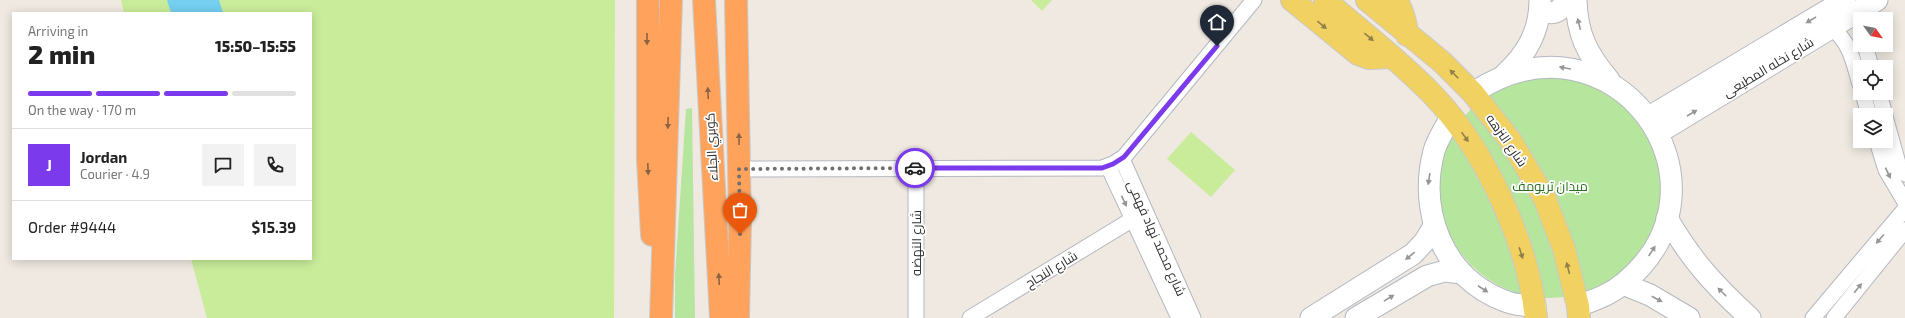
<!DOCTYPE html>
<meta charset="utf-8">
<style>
:root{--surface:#fff;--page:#f2f2f2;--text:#222;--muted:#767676;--line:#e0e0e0;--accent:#7c3aed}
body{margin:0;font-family:"Exo 2",Cairo,sans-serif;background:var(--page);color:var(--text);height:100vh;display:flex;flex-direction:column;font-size:15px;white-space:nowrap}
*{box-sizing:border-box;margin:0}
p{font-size:13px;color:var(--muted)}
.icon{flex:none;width:22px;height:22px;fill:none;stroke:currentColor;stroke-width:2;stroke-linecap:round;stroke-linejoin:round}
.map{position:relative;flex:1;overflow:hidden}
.sheet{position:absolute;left:12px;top:12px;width:300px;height:248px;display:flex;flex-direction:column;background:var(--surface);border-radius:0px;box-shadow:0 2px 10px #0003}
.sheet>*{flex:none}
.needle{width:26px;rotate:123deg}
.buttons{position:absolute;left:1853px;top:12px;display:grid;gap:8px}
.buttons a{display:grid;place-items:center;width:40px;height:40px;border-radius:0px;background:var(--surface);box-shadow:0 2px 10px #0003;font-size:20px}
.pin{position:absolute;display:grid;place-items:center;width:34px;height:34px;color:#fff;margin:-41px -17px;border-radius:50% 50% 50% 0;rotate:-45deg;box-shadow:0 0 4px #0007}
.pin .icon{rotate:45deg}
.courier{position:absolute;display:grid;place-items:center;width:40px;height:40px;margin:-20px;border:3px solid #7c3aed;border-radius:50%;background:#fff;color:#222;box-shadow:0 1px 5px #0007}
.head em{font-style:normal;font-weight:800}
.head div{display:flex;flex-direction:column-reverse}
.head{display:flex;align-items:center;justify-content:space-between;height:68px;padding:0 16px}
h1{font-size:26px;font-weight:800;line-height:30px}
.bar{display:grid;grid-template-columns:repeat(4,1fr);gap:6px 4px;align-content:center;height:48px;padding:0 16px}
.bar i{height:5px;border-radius:3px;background:var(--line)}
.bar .current{background:var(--accent)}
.bar p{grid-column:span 4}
.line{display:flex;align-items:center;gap:10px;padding:0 16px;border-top:1px solid var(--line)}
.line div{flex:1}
.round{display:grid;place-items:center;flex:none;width:42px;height:42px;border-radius:0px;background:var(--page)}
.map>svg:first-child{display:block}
.green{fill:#b6e59e}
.pitch{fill:#c9ec9a}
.water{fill:#75cff0}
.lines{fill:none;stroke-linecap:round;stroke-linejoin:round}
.street-casing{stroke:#b4b7c1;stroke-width:17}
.secondary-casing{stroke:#b4b7c1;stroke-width:23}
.primary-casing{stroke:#c9c9c9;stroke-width:24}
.highway-casing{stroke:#c9c9c9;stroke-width:24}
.street{stroke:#fff;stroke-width:15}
.secondary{stroke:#fff;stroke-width:21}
.primary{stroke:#f2d163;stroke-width:22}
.highway{stroke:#ffa35c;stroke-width:22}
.oneway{fill:#969696}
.oneway2{fill:#908048}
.oneway3{fill:#8c6343}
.done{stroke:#726f6d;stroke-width:4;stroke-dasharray:0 7.2}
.route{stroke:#7c3aed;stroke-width:5}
.labels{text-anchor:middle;stroke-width:3.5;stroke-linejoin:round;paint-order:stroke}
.street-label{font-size:13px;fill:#2e2e2e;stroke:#fff}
.park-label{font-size:13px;fill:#2c6e1b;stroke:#fff}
</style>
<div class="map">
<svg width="1905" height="318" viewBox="0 0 1905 318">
<rect width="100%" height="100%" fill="#efe9e1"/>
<g class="green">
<circle cx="1550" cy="187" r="111"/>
<polygon points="692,108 695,318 675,318 675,276 686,109"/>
</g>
<g class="pitch">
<polygon points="121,0 615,0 614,318 207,318 191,259 311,259 311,13 124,13"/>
<polygon points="1031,0 1052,0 1042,11"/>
<polygon points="1191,132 1235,170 1211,197 1167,159"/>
</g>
<polygon class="water" points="167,0 219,0 223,13 171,13"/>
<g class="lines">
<g class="street-casing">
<g id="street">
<path d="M1832 28C1851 44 1853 61 1860 84"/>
<polyline points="1865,45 1871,67"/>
<polyline points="1863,93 1869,115"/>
<polyline points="1879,93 1885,115"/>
<polyline points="1886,120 1898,163 1905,174"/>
<polyline points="1877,141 1886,170 1905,202"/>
<polyline points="1122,159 1193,318"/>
<polyline points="1108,166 1179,318"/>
<polyline points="916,168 916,318"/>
<polyline points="739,169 1102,168 1113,164 1124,157 1254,0"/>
<polyline points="970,318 1133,219"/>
<polyline points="1813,318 1905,209"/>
<polyline points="1834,318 1905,230"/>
</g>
</g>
<g class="secondary-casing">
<g id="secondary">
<path d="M1576 0C1577 34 1587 54 1609 80"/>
<path d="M1540 7C1549 17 1562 13 1565 0"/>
<path d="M1505 74C1527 54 1540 31 1540 0"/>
<path d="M1473 93C1612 0 1745 183 1624 283 1610 295 1594 300 1578 306"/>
<path d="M1451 116C1446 127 1437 140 1434 151 1418 212 1443 278 1505 301 1514 305 1525 305 1535 307"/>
<polyline points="1649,117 1845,0"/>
<polyline points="1658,133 1877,0"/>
<path d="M1667 218C1691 260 1715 286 1750 318"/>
<polyline points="1623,284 1650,295 1689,318"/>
<polyline points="1311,318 1413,254 1425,241 1434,226"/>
<polyline points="1356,318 1427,276 1445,271 1462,273"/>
</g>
</g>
<g class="primary-casing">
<g id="primary">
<polyline points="1292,0 1358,54 1369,58 1392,57"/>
<path d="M1325 0C1361 31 1399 60 1432 94 1485 149 1528 242 1536 318"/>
<polyline points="1367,0 1442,62 1473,93 1510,140 1544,197 1564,249 1578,306 1579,318"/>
<path d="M1396 0C1403 11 1406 21 1407 35"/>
</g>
</g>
<g class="highway-casing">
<g id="highway">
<polyline points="648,0 648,159 652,235"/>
<polyline points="704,0 721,318"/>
<polyline points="736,0 740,223 738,318"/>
<polyline points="661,318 671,0"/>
</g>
</g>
<use href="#street" class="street"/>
<use href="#secondary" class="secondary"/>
<use href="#primary" class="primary"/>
<use href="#highway" class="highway"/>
</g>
<defs><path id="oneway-solid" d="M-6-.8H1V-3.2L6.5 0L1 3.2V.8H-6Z"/></defs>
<g class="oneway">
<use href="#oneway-solid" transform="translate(1811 20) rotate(149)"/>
<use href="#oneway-solid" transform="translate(1579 24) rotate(-104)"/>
<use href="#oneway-solid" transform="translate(1565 68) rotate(-170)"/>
<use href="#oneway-solid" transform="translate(1692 113) rotate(-31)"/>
<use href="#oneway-solid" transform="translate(1888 173) rotate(65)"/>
<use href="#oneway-solid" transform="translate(1429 179) rotate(99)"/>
<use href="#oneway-solid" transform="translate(1124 201) rotate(65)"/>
<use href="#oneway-solid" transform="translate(1880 239) rotate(130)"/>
<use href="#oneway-solid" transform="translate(1652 251) rotate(-57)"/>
<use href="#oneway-solid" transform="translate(1410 256) rotate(141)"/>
<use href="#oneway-solid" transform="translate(1858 288) rotate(-51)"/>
<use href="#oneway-solid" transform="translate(1483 289) rotate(33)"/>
<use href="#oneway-solid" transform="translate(1722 292) rotate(-135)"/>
<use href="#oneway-solid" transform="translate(1389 298) rotate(-31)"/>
<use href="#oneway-solid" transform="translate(1657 299) rotate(28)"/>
</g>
<g class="oneway2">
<use href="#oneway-solid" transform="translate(1322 25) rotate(40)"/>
<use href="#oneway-solid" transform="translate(1369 37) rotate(40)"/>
<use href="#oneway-solid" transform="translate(1454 74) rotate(-135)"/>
<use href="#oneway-solid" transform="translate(1465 137) rotate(55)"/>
<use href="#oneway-solid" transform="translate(1521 253) rotate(72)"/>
<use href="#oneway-solid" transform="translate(1568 268) rotate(-104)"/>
</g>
<g class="oneway3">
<use href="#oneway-solid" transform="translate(647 39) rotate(90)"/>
<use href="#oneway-solid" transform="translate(708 93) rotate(-93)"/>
<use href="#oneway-solid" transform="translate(668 123) rotate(92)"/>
<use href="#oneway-solid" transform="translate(739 139) rotate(-91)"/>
<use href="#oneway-solid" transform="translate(648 169) rotate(88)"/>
<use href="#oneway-solid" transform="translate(719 279) rotate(-93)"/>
</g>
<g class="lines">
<polyline class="done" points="740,234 739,169 915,168"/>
<polyline class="route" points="915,168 1102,168 1113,164 1124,157 1217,46"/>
</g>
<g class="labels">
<g class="street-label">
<text transform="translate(1768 67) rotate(-31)" y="5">شارع نخله المطيعى</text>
<text transform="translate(1507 140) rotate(55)" y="5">شارع النزهه</text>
<text transform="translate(711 147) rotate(-93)" y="5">كوبري الجلاء</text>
<text transform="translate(1157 238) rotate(66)" y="5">شارع محمد نهاد فهمى</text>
<text transform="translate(916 243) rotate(-90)" y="5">شارع النهضه</text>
<text transform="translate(1051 269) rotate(-31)" y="5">شارع النجاح</text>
</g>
<g class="park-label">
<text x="1550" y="191">ميدان تريومف</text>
</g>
</g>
</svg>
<div class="buttons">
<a><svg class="needle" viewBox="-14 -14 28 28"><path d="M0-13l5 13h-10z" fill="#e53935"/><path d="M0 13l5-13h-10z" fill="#767676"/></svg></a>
<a><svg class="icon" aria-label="locate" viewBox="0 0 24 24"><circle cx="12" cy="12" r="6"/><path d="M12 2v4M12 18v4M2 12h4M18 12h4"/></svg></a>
<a><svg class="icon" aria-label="layers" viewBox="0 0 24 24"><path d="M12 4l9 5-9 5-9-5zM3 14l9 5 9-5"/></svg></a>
</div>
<div class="pin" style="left:740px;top:234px;background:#ea580c"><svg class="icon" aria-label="bag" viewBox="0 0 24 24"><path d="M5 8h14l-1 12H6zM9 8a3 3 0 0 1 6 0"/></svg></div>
<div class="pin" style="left:1217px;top:46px;background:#1f2937"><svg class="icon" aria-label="home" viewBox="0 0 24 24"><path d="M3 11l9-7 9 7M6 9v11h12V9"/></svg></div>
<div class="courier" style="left:915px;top:168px"><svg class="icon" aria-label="car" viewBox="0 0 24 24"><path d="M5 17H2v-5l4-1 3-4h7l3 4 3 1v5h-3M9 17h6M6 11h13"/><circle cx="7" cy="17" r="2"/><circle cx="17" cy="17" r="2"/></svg></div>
<section class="sheet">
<div class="head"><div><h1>2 min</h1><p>Arriving in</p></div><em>15:50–15:55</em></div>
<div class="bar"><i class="current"></i><i class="current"></i><i class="current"></i><i></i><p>On the way · 170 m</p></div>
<div class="line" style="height:72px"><b class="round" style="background:var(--accent);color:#fff">J</b><div><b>Jordan</b><p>Courier · 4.9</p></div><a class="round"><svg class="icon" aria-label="chat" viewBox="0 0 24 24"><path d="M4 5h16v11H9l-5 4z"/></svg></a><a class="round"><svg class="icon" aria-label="phone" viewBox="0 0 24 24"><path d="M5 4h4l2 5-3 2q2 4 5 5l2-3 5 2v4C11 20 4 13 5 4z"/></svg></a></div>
<div class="line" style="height:52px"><div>Order #9444</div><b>$15.39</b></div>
</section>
</div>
